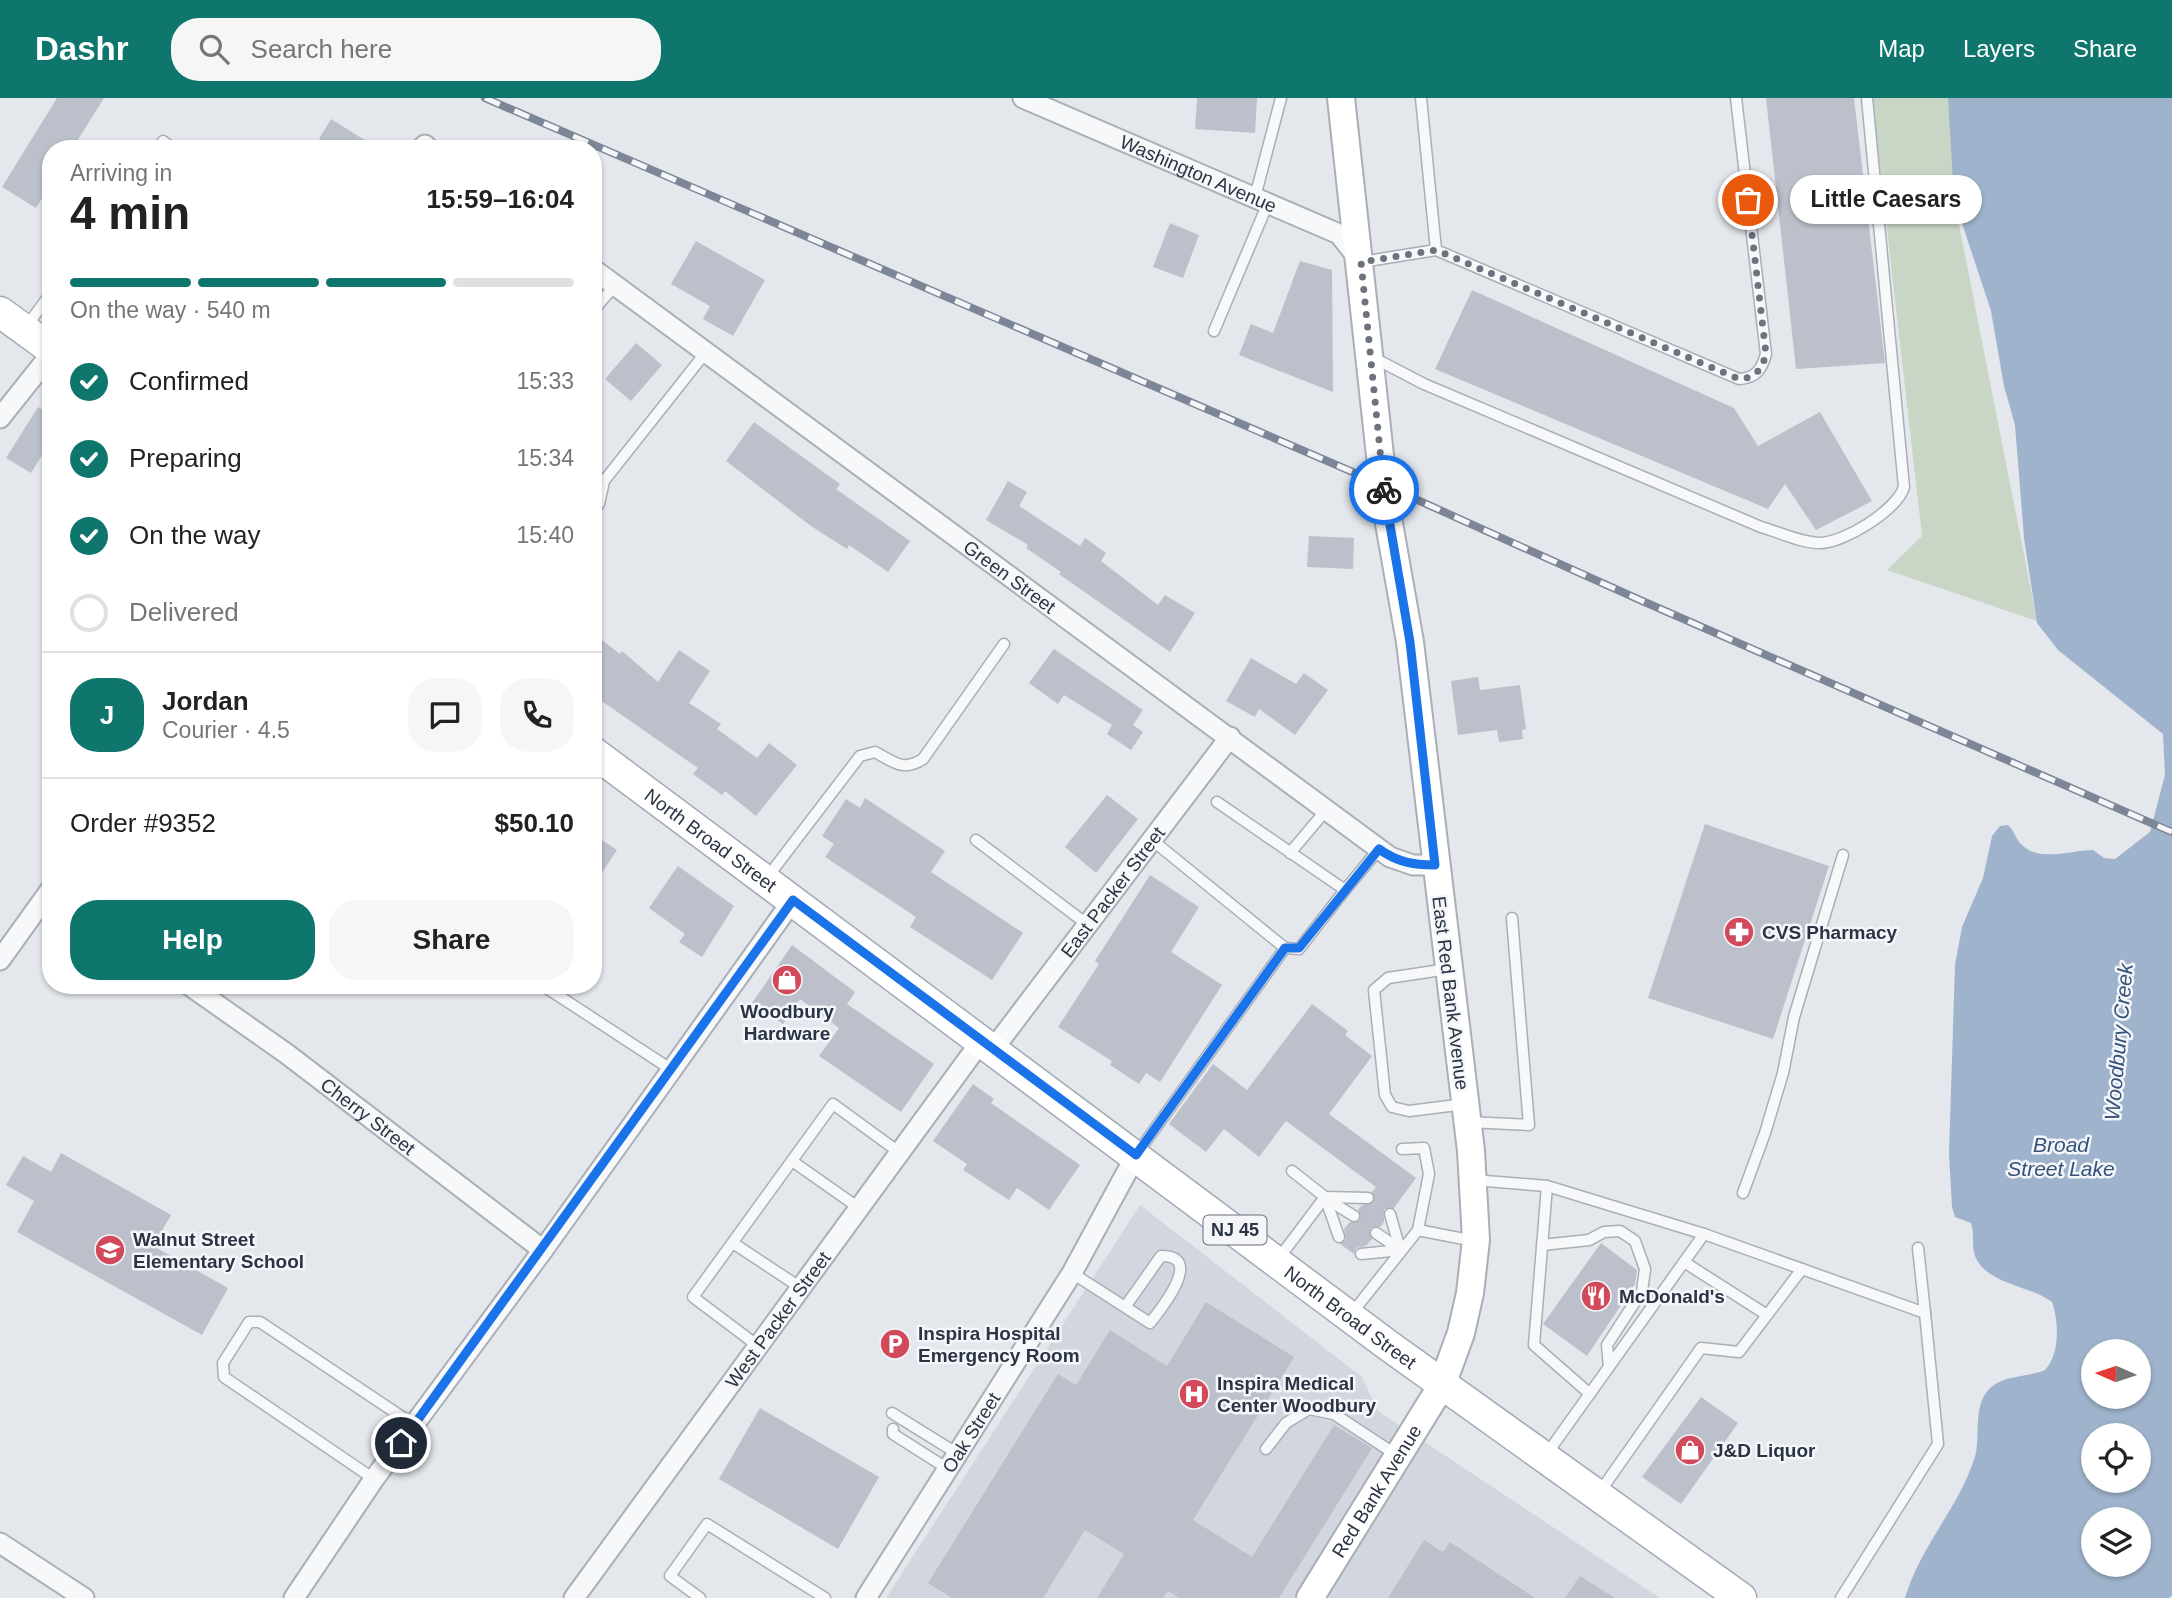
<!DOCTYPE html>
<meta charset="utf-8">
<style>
:root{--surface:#fff;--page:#f6f6f6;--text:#222;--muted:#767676;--line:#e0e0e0;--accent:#0f766e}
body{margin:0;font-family:Helvetica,sans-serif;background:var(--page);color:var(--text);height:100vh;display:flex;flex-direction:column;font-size:26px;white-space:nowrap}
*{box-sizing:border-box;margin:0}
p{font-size:23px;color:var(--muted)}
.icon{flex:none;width:38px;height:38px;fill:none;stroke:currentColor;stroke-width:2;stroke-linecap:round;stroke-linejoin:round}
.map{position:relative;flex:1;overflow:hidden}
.side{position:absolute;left:42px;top:42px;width:560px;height:854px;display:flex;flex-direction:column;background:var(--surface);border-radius:28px;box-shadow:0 2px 5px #0004}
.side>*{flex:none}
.needle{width:46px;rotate:273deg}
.controls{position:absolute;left:2081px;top:1241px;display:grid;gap:14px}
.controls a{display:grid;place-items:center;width:70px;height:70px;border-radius:50%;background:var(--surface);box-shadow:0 2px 5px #0004;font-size:35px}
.pin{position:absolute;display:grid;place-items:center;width:60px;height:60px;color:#fff;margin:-30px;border:4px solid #fff;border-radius:50%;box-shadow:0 2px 7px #0007}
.courier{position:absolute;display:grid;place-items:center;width:70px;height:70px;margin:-35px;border:5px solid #1a73e8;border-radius:50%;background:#fff;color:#222;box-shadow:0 2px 9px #0007}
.bubble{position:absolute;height:49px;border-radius:24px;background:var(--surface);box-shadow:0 2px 5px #0004;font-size:23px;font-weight:800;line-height:49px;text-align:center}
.summary em{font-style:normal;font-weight:800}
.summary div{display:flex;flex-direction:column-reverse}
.summary{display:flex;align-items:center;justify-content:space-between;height:119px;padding:0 28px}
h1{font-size:46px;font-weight:800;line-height:52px}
.bar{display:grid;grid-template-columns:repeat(4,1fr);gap:10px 7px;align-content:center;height:84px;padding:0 28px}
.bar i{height:9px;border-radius:5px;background:var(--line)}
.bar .active{background:var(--accent)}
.bar p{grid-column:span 4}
.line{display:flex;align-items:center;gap:18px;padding:0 28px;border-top:2px solid var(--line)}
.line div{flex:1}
.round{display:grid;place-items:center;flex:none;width:74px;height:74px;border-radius:28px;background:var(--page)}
ol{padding:0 28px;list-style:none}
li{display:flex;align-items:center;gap:21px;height:77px}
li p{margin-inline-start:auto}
li .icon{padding:7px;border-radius:50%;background:var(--accent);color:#fff;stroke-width:4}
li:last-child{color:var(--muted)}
li i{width:38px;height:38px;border:4px solid var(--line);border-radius:50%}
.cta{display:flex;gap:14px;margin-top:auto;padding:14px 28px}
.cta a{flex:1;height:80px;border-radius:28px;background:var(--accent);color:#fff;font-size:28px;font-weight:800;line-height:80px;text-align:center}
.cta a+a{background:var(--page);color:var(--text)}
header{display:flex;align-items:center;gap:42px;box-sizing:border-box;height:98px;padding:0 35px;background:var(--accent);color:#fff}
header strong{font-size:33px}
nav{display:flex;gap:38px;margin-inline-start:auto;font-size:24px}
.search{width:490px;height:63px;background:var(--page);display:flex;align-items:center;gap:18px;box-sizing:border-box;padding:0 24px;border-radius:28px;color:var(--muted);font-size:26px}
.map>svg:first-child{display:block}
.built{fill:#d2d6de}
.green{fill:#c9d6c5}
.water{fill:#9fb4cc;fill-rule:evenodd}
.building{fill:#bbc0ca}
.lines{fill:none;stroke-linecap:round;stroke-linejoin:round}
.lane-casing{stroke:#a9aeb7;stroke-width:13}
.street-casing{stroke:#a9aeb7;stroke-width:23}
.secondary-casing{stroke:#a9aeb7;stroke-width:30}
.primary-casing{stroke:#a3abb8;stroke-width:33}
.lane{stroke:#f7f8fa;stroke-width:10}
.street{stroke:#f7f8fa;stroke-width:19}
.secondary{stroke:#fff;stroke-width:26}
.primary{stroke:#fff;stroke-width:30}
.rail-casing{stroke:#7d8696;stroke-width:8}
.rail{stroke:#f4f6f9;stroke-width:5;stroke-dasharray:16;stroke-linecap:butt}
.done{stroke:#6c737f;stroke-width:7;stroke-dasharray:0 12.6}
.route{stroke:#1a73e8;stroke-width:9}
.labels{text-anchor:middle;stroke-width:5;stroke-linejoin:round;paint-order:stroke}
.shield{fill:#f4f6f9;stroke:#676e7b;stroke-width:2}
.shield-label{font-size:18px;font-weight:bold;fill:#2b3445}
.street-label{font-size:19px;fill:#2b3445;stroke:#f4f6f9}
.poi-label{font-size:19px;font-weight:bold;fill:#2b3445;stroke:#f4f6f9;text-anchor:start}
.water-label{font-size:21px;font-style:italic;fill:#34527a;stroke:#f4f6f9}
</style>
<header>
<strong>Dashr</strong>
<div class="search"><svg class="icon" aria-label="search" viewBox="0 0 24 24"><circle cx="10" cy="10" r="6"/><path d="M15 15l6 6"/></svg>Search here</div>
<nav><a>Map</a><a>Layers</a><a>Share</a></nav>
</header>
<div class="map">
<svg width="2172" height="1500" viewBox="0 0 2172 1500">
<rect width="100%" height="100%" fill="#e4e7ec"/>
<polygon class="built" points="1140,1107 1362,1279 1378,1313 1660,1500 886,1500"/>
<polygon class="green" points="1872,0 1964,0 1954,101 2037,523 1887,472 1922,438"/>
<path class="water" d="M1948 0H2172V1497L2169 1500H1905C1920 1449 1957 1412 1974 1362 1982 1340 1971 1309 1990 1290 2003 1277 2029 1279 2045 1272 2060 1256 2059 1224 2052 1204 2030 1187 1987 1187 1975 1158 1971 1147 1975 1136 1971 1125L1955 1119 1952 1109 1949 1056 1955 867 1962 829 1983 780 1992 738 2000 728 2008 727C2014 732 2015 740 2021 746 2038 765 2071 752 2093 752L2104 760 2115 761 2150 734 2165 677 2163 636 2058 552 2037 525 2024 440 2015 327 2004 288 1991 213 1954 101ZM2093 1253H2138V1298H2093ZM2093 1337H2138V1382H2093ZM2093 1421H2138V1466H2093Z"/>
<g class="building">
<polygon points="57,0 104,0 72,51 51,51 51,86 36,110 2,89"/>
<polygon points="1197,0 1257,0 1255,35 1195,31"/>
<polygon points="1766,0 1854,0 1885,265 1796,271"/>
<polygon points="331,21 379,51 334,51 319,41"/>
<polygon points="1170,125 1199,137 1183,180 1153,169"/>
<polygon points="696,143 765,182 733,238 703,221 710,208 671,186"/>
<polygon points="1300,163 1332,172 1333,294 1239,257 1251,226 1273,235"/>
<polygon points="1472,192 1734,310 1758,348 1820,314 1872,403 1816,432 1785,386 1768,411 1435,271"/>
<polygon points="636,245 662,267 631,303 605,281"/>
<polygon points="38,309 51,317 51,359 44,354 31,375 6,360"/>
<polygon points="754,324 840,386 836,391 910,443 888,474 849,447 847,451 811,428 726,363"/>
<polygon points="1008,383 1027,394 1019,408 1080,448 1085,440 1106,455 1101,463 1158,507 1165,497 1195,515 1170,554 1059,476 1061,474 1026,450 1028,447 986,422"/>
<polygon points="1309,438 1354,440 1353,471 1307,469"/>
<polygon points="593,535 620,556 622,553 658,584 679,552 710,573 689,605 721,626 717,631 757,660 769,645 797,667 756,718 725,693 722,697 693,676 698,670 593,597"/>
<polygon points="1054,551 1143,612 1133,627 1143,634 1131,652 1107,636 1112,627 1064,597 1058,606 1029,585"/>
<polygon points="1251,560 1296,586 1304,575 1328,592 1295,637 1259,611 1255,619 1226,603"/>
<polygon points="1478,579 1480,592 1520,587 1526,631 1522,632 1523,641 1499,644 1497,632 1458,637 1451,583"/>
<polygon points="1107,697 1138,721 1096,775 1065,749"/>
<polygon points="865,700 945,753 931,774 1023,835 992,882 910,829 916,819 825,759 834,746 822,738 846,701 860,710"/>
<polygon points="1705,726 1829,768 1773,941 1648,900"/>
<polygon points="593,736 617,752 593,788"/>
<polygon points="678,768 734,808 702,859 679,844 685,836 649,810"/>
<polygon points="1150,777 1199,809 1171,854 1222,887 1160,984 1146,975 1139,986 1110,967 1112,963 1058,929 1099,866 1095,863"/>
<polygon points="792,847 855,894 847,906 934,966 901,1014 819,958 839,930 800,901 783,926 752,905"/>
<polygon points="1312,906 1348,933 1345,937 1372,958 1329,1016 1416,1080 1394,1110 1384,1111 1384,1124 1380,1129 1370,1130 1372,1141 1366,1148 1356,1150 1354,1156 1340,1146 1346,1141 1344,1131 1350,1124 1360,1122 1358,1112 1362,1107 1374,1104 1372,1094 1376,1089 1286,1023 1259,1059 1224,1031 1206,1054 1169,1026 1213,966 1247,992"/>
<polygon points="973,986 994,1001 991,1005 1080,1067 1049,1112 1017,1090 1009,1102 963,1072 967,1066 933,1043"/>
<polygon points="61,1055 171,1117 153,1148 228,1190 202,1237 17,1134 34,1103 6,1087 23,1058 51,1074"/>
<polygon points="1601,1145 1637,1172 1635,1186 1587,1258 1543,1226"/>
<polygon points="1206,1204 1294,1259 1193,1422 1252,1459 1334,1327 1372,1350 1279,1500 1179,1500 1168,1493 1163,1500 1097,1500 1124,1456 1085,1432 1043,1500 952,1500 928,1485 1058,1276 1076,1287 1110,1232 1167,1268"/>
<polygon points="1701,1299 1738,1325 1681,1406 1642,1379"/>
<polygon points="760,1310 879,1379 838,1451 719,1381"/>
<polygon points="1424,1442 1443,1454 1450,1444 1535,1500 1388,1500"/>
<polygon points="1580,1478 1615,1500 1565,1500"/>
</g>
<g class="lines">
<g class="lane-casing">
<g id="lane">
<polyline points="1421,0 1436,152"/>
<polyline points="158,51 163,43 174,51"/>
<polyline points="1255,99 1281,0"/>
<path d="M1361 164 1436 152 1739 281C1756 280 1762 271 1766 256L1736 0"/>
<polyline points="593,213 615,187"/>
<polyline points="26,229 51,195"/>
<polyline points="1214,233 1268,105"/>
<path d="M1374 260 1424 286 1761 429C1779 434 1801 445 1820 445 1844 445 1897 412 1904 389L1867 0"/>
<polyline points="593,414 599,406 604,383 706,254"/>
<polyline points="1217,704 1345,792 1299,851 1285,850"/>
<polyline points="976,742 1088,827"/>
<polyline points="1290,755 1327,711"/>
<path d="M766 781 860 658 875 654C894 664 903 674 923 661L1004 546"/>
<polyline points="1345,792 1379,751"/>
<polyline points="1448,871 1388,880 1374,892 1385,997 1392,1009 1409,1013 1465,1006"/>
<polyline points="542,887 672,972"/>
<polyline points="1468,1024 1529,1027 1512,820"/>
<polyline points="1402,1051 1424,1050 1429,1076 1418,1132"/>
<polyline points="1136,1057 1285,850 1152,742"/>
<polyline points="792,1063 859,1110"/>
<polyline points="1473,1082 1547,1088 1704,1136 1925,1215 1938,1346 1841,1500"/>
<polyline points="1547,1088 1534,1247 1590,1296"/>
<polyline points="1743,1095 1765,1035 1783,975 1794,919 1843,757"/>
<polyline points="1325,1099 1368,1100"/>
<polyline points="1325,1099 1339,1139"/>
<polyline points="1325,1100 1354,1118"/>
<polyline points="1390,1116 1400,1151"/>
<polyline points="733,1145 801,1190"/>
<polyline points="1542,1147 1589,1142 1604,1134 1620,1133 1635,1143 1645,1171 1642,1193 1607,1247 1609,1269"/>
<polyline points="1918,1150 1925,1215"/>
<polyline points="1361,1156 1401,1152 1376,1135"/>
<polyline points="1279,1160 1325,1099 1292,1073"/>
<polyline points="1684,1164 1767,1217"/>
<path d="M1072 1175 1150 1225C1161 1211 1205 1157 1161 1158L1125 1209"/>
<polyline points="1352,1215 1418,1132 1474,1143"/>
<polyline points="758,1248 693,1199 833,1006 900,1055"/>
<polyline points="892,1315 958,1356"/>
<polyline points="893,1331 893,1336 948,1371"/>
<polyline points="1266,1351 1286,1325 1309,1311 1334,1316 1398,1358"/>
<polyline points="1546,1357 1704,1136"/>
<polyline points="374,1381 224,1279 223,1265 249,1224 260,1224 414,1327"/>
<polyline points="1599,1395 1701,1250 1739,1254 1802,1171"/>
<polyline points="700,1500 670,1478 707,1426 825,1500"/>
</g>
</g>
<g class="street-casing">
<g id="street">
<path id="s1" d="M1023 0 1339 136 1358 160"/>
<polyline points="421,51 425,47 429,51"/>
<path id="s2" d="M593 171 1390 759 1413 767H1435"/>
<polyline points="0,320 51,256"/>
<polyline points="0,862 51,791"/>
<path id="s3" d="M189 887 287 956 543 1152"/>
<path id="s4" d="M994 950 1230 639"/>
<polyline points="0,1445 84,1500"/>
<polyline points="294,1500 374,1381 543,1152 793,802"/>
<path id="s5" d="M574 1500 982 942"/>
<path id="s6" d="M866 1500 1072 1175 1136 1057"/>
</g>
</g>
<g class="secondary-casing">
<g id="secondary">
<path id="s7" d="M1310 1500 1442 1287 1461 1235 1470 1195 1476 1142 1471 1053 1410 544 1385 403 1341 0"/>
</g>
</g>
<g class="primary-casing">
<g id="primary">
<polyline points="0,214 51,251"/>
<path id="s8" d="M593 654 1389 1248 1741 1500"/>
</g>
</g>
<use href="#lane" class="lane"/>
<use href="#street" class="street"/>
<use href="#secondary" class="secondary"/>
<use href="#primary" class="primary"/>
<g class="rail-casing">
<polyline id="rail" points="485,0 1413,400 1640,502 2172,734"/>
</g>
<use href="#rail" class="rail"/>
</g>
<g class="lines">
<path class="done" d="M1384 392 1361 164 1436 152 1739 281C1756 280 1762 271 1766 256L1748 102"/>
<path class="route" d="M401 1345 793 802 1136 1057 1285 850H1299L1379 751C1397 764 1413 767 1435 767L1410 544 1384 392"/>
</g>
<defs>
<g id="pharmacy-disc" transform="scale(1.575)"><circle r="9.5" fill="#d1495b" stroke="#f4f6f9"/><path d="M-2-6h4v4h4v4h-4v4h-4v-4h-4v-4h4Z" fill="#fff"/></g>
<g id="shop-disc" transform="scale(1.575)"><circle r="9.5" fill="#d1495b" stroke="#f4f6f9"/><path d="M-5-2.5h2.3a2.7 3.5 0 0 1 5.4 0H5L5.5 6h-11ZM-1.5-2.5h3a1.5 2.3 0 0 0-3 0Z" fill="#fff"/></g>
<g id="school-disc" transform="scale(1.575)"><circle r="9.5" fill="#d1495b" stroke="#f4f6f9"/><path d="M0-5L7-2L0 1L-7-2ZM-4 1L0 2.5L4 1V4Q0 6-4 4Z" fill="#fff"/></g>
<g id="restaurant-disc" transform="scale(1.575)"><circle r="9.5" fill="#d1495b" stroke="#f4f6f9"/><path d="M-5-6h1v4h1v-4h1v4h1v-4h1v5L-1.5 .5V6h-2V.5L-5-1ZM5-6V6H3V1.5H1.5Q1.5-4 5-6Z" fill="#fff"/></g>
<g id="parking-disc" transform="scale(1.575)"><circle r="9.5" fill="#d1495b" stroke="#f4f6f9"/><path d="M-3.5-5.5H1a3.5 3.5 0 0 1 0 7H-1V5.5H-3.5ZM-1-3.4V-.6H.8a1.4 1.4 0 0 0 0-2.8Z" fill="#fff"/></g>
<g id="hospital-disc" transform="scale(1.575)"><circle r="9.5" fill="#d1495b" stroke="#f4f6f9"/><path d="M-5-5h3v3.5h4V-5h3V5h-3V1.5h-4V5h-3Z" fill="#fff"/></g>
</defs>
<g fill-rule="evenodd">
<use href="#pharmacy-disc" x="1739" y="834"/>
<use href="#shop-disc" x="787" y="882"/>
<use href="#school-disc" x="110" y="1152"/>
<use href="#restaurant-disc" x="1596" y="1198"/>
<use href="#parking-disc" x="895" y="1246"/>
<use href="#hospital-disc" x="1194" y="1296"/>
<use href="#shop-disc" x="1690" y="1352"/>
</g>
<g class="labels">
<rect class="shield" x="1203.5" y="1117.5" width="63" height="29" rx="5"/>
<g class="shield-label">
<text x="1235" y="1138">NJ 45</text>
</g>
<g class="street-label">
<text dy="7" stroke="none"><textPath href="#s1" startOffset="191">Washington Avenue</textPath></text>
<text dy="7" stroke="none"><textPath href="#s2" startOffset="518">Green Street</textPath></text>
<text dy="7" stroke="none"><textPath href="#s8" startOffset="147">North Broad Street</textPath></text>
<text dy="7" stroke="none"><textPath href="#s4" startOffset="196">East Packer Street</textPath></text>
<text transform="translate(1451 895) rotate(83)" y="7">East Red Bank Avenue</text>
<text dy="7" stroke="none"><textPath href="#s3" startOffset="222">Cherry Street</textPath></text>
<text dy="7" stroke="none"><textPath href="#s8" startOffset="945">North Broad Street</textPath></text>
<text dy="7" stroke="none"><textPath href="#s5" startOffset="345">West Packer Street</textPath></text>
<text dy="7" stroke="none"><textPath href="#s6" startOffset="196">Oak Street</textPath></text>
<text dy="7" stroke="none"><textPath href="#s7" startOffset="126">Red Bank Avenue</textPath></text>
</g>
<g class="poi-label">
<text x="1762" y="841">CVS Pharmacy</text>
<text x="787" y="920" text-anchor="middle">Woodbury<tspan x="787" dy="22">Hardware</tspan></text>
<text x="133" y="1148">Walnut Street<tspan x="133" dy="22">Elementary School</tspan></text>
<text x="1619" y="1205">McDonald's</text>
<text x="918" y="1242">Inspira Hospital<tspan x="918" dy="22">Emergency Room</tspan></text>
<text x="1217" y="1292">Inspira Medical<tspan x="1217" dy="22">Center Woodbury</tspan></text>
<text x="1713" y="1359">J&amp;D Liquor</text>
</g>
<g class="water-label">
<text transform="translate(2119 944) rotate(-85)" y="7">Woodbury Creek</text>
<text x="2061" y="1054">Broad<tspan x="2061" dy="24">Street Lake</tspan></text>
</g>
</g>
</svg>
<div class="controls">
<a><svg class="needle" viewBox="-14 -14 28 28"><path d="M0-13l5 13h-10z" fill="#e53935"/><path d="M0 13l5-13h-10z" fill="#767676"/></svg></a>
<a><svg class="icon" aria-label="locate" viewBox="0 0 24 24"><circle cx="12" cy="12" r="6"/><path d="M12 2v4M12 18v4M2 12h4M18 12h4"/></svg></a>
<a><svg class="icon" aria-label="layers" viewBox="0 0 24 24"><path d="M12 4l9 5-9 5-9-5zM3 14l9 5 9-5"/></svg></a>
</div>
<div class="pin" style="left:1748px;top:102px;background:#ea580c"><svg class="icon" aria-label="bag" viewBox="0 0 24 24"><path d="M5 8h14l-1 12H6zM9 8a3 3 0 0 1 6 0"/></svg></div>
<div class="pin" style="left:401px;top:1345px;background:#1f2937"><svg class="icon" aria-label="home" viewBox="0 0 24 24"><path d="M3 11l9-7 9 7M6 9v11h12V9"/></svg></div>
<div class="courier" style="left:1384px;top:392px"><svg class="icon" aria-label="bike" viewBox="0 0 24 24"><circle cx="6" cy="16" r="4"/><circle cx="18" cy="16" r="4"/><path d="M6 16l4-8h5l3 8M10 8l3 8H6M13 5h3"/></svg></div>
<div class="bubble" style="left:1790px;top:77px;width:192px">Little Caesars</div>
<section class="side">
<div class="summary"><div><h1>4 min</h1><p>Arriving in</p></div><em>15:59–16:04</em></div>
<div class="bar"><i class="active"></i><i class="active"></i><i class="active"></i><i></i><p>On the way · 540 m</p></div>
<ol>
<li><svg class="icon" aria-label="check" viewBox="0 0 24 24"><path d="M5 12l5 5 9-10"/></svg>Confirmed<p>15:33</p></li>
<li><svg class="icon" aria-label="check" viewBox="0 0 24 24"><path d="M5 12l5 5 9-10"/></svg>Preparing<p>15:34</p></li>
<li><svg class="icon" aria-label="check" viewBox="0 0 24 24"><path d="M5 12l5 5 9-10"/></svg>On the way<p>15:40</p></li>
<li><i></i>Delivered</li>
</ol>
<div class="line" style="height:126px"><b class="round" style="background:var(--accent);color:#fff">J</b><div><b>Jordan</b><p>Courier · 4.5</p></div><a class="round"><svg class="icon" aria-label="chat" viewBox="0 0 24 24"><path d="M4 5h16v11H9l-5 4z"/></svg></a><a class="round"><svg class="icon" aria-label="phone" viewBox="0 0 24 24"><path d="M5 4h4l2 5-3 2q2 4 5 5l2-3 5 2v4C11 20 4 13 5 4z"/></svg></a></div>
<div class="line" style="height:91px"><div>Order #9352</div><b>$50.10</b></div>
<div class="cta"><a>Help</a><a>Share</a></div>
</section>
</div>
